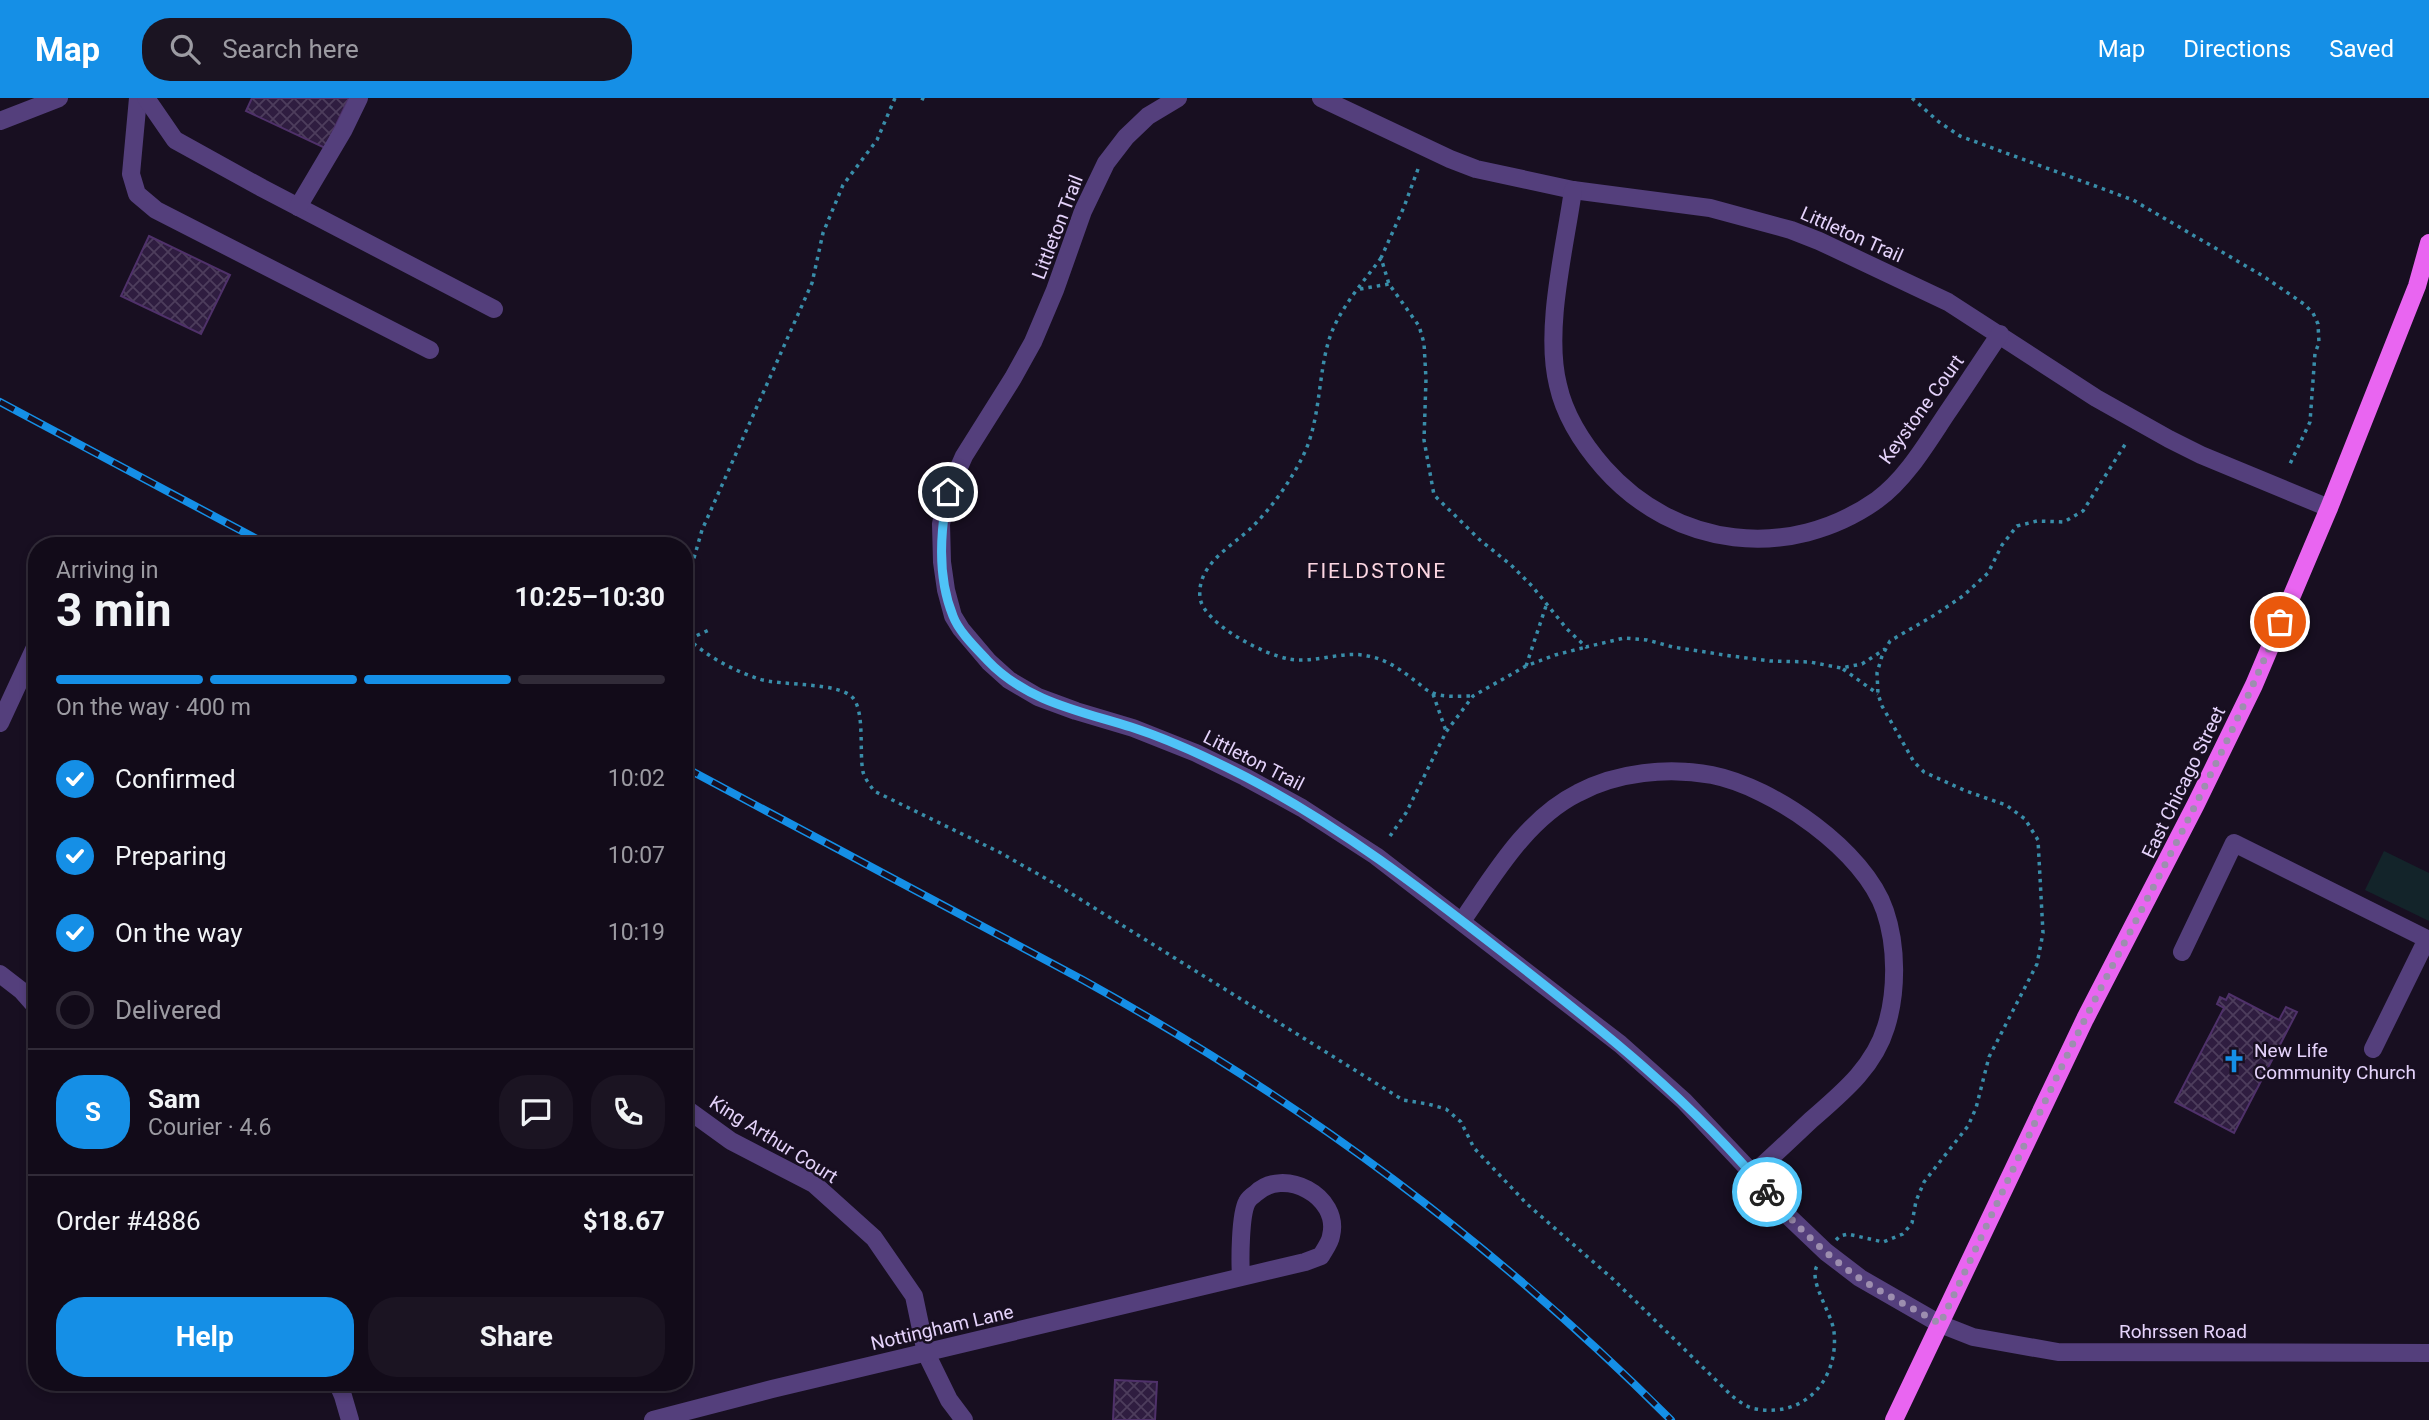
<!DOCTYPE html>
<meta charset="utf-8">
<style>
:root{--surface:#120b19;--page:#1b1422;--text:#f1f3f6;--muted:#9c9ba2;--line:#312b38;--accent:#158fe6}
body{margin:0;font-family:Roboto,sans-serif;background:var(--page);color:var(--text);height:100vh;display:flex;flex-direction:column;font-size:26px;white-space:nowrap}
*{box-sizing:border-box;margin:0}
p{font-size:23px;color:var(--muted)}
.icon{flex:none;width:38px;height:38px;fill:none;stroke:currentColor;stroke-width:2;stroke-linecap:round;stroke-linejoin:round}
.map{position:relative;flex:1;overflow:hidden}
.drawer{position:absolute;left:28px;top:439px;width:665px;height:854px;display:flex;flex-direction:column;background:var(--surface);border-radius:28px;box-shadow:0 4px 10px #0003,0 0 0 2px var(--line)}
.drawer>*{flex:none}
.pin{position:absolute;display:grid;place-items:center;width:60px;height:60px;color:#fff;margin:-30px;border:4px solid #fff;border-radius:50%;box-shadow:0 2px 7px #0007}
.courier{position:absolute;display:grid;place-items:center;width:70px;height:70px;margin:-35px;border:5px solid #4fc3f7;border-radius:50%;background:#fff;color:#222;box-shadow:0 2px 9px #0007}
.summary em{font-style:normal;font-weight:700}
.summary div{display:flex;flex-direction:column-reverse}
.summary{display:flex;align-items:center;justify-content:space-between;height:119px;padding:0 28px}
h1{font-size:46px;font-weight:700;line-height:52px}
.bar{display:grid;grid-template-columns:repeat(4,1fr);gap:10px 7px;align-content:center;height:84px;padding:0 28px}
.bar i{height:9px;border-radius:5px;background:var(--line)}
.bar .current{background:var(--accent)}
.bar p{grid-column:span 4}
.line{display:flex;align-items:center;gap:18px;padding:0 28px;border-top:2px solid var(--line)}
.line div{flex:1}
.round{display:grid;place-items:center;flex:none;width:74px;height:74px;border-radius:28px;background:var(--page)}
ol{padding:0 28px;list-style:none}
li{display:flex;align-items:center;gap:21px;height:77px}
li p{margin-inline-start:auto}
li .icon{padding:7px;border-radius:50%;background:var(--accent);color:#fff;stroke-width:4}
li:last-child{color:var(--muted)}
li i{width:38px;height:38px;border:4px solid var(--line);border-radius:50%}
.primary-button{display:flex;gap:14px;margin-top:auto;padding:14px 28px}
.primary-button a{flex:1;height:80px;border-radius:28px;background:var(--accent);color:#fff;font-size:28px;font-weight:700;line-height:80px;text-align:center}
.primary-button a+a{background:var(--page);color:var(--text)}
header{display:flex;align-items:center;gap:42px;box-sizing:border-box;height:98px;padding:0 35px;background:var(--accent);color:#fff}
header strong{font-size:33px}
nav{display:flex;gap:38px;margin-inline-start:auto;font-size:24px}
.search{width:490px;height:63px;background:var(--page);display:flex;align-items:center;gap:18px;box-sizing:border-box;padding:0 24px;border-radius:28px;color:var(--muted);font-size:26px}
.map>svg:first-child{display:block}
.pitch{fill:#13242a}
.building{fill:url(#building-cross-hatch);stroke:#4f316a;stroke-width:2}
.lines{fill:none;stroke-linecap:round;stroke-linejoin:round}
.path{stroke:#398da9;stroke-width:3.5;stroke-dasharray:3.5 5;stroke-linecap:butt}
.minor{stroke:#543f7c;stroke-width:18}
.major{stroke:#e965f1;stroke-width:18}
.rail-casing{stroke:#158fe6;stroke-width:8}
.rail{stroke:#180f21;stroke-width:5;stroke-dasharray:16;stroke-linecap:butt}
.done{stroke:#9d8eaf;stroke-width:7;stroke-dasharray:0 12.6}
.route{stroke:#4fc3f7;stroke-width:9}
.labels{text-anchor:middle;stroke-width:5;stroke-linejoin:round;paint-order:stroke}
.street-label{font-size:19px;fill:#e5d3fb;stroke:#180f21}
.poi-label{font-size:19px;fill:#e5d3fb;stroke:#180f21;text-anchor:start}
.neighbourhood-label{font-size:21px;letter-spacing:2px;fill:#fbd5e1;stroke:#180f21}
</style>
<header>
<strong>Map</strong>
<div class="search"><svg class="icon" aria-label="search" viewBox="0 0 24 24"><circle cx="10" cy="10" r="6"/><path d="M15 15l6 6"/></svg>Search here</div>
<nav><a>Map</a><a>Directions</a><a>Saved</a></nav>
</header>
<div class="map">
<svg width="2429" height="1322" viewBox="0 0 2429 1322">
<defs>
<pattern id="building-cross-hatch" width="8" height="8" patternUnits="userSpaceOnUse" patternTransform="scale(1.75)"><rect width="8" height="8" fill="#2f1d40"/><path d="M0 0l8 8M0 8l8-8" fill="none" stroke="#4d3d5c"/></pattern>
</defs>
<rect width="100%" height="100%" fill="#180f21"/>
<polygon class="pitch" points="2384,753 2429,775 2429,823 2365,792"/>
<g class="building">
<polygon points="252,0 349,0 325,50 246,13"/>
<polygon points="149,138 230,177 201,236 121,198"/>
<polygon points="2229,896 2279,922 2286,909 2297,914 2234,1035 2175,1004 2224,910 2217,906 2220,899 2226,902"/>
<polygon points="1115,1282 1157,1284 1155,1322 1113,1322"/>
</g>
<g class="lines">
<g class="path">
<path d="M895 0 877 42 843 87 823 135 812 185 702 432 688 481 685 538C706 558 732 572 759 581 781 588 840 584 853 600 865 614 859 655 863 674 865 681 870 687 874 693L999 754 1059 788 1403 1002 1428 1006 1446 1011 1461 1024 1474 1050 1527 1106 1614 1182 1732 1298C1739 1303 1747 1310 1756 1311 1805 1320 1839 1281 1834 1234 1832 1215 1808 1183 1817 1168"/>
<polyline points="921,0 928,3"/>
<polyline points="1912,0 1939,24 1960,38 2133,102 2263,178 2304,206 2313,215 2318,226 2319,245 2315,255 2310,324 2289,368"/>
<polyline points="1418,71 1404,109 1381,160 1389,186 1419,228 1424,245 1426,281 1424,342 1434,397 1480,442 1511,467 1532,488 1567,531 1586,549 1624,540 1647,542 1673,549 1731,558 1770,563 1810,564 1841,570 1862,566 1885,551"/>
<path d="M1381 160C1362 186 1337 213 1328 245 1318 281 1320 324 1303 358 1290 384 1271 411 1250 431 1234 446 1207 461 1201 485 1199 493 1199 503 1204 510 1218 532 1263 556 1289 561 1314 566 1342 552 1368 558 1385 561 1400 571 1414 582 1420 586 1425 592 1431 594 1442 600 1461 598 1473 598"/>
<polyline points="1360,191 1389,186"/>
<polyline points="689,541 709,532"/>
<polyline points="1526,568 1546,508"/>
<polyline points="1843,571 1878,596"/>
<polyline points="1433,596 1446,633"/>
<polyline points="1390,738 1406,715 1446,634 1473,598 1526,568 1555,557 1586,549"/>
<polyline points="1836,1142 1840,1138 1848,1136 1883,1144 1903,1136 1912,1125 1916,1103 1924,1084 1968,1028 1976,1010 1989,959 2037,866 2043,835 2038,742 2025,721 2006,707 1966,693 1924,674 1914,664 1882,608 1878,596 1877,575 1882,558 1890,543 1933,518 1963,498 1988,475 2002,447 2017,428 2037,423 2064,424 2083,413 2126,345"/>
</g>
<g class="minor">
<polyline points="138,0 131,76 137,96 156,112 430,252"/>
<polyline points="146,0 175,42 262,90 494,211"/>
<polyline points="1178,0 1148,18 1126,39 1106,65 1083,113 1055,192 1033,244 1013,280 964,358 948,394 941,426 942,464 946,492 953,518 961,531 989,564 1009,582 1038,599 1076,613 1133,630 1196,655 1245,679 1302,710 1376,758 1620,946 1684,1003 1753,1076 1784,1114 1826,1154 1860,1180 1940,1226 1973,1239 2058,1254 2429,1255"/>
<polyline points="1321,0 1450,61 1476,71 1573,92 1710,110 1791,132 1819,143 1948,204 2096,300 2169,341 2201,357 2329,410"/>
<polyline points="0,23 59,0"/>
<path d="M1573 92C1565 150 1544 231 1558 287 1565 319 1583 346 1604 370 1675 450 1789 464 1877 402 1906 381 1927 345 1947 315 1965 289 1982 262 2000 236"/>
<polyline points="298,109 343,33 359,0"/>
<polyline points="0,625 37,545"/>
<path d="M1462 823C1494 777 1526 721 1578 695 1617 674 1668 669 1712 677 1773 689 1865 753 1885 813 1897 848 1897 894 1886 929 1874 969 1842 995 1811 1022 1792 1040 1773 1058 1753 1076"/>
<polyline points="2182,854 2234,745 2427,841 2373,951"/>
<polyline points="0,876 22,893 37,910"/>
<polyline points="684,1009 731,1043 814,1086 874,1140 914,1198 926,1255 949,1302 964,1322"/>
<polyline points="337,1284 343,1298 350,1322"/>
<path d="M653 1322 772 1291 1305 1164 1321 1158C1324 1152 1330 1145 1331 1138 1341 1098 1283 1068 1255 1096 1252 1098 1249 1100 1247 1104 1240 1117 1240 1163 1241 1179"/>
</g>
<polyline class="major" points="1894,1322 2085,921 2196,706 2254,587 2329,410 2417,188 2429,145"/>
<g class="rail-casing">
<g id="rail">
<polyline points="0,304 270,448"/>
<path d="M684 669 1083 882C1303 1004 1493 1144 1671 1322"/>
</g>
</g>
<use href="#rail" class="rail"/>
</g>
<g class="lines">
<path class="done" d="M1767 1094C1794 1126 1825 1156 1859 1180 1885 1197 1913 1210 1940 1226 1989 1124 2036 1020 2086 919 2153 788 2224 660 2280 524"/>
<path class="route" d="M948 394C940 434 937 479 953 518 959 534 976 550 988 563 1026 603 1080 613 1131 629 1171 642 1209 660 1246 679 1342 729 1425 794 1510 860 1602 932 1692 1003 1767 1094"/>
</g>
<defs>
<g id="church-bare" transform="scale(1.89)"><path d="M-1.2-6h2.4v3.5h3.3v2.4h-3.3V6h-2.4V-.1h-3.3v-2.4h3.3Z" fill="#158fe6" stroke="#180f21" stroke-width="2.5" paint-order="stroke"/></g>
</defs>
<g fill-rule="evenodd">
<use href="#church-bare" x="2234" y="963"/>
</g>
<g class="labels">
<g class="street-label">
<text transform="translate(1057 129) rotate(-69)" y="7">Littleton Trail</text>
<text transform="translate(1852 136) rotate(24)" y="7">Littleton Trail</text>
<text transform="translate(1921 311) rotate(-54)" y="7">Keystone Court</text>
<text transform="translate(1254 662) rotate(27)" y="7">Littleton Trail</text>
<text transform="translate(2183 684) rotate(-64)" y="7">East Chicago Street</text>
<text transform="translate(774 1041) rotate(32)" y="7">King Arthur Court</text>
<text transform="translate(942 1229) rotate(-13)" y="7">Nottingham Lane</text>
<text x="2183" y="1240">Rohrssen Road</text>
</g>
<g class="poi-label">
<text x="2254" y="959">New Life<tspan x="2254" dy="22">Community Church</tspan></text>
</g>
<g class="neighbourhood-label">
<text x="1377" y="480">FIELDSTONE</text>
</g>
</g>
</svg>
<div class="pin" style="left:2280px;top:524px;background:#ea580c"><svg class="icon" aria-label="bag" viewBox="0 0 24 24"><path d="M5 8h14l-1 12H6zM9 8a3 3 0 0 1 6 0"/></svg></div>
<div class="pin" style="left:948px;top:394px;background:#1f2937"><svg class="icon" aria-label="home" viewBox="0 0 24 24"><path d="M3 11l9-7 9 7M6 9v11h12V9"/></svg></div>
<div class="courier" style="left:1767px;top:1094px"><svg class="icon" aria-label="bike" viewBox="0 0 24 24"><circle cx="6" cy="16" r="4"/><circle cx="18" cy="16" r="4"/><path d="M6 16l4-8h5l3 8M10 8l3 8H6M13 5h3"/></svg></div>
<section class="drawer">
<div class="summary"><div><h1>3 min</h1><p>Arriving in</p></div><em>10:25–10:30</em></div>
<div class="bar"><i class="current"></i><i class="current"></i><i class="current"></i><i></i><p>On the way · 400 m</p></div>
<ol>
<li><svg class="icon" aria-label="check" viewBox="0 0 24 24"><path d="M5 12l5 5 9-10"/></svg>Confirmed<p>10:02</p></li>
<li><svg class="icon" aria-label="check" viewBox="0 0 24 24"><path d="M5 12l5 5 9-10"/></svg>Preparing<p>10:07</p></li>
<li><svg class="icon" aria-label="check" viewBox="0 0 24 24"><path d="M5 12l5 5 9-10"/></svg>On the way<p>10:19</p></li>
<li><i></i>Delivered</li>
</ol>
<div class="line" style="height:126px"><b class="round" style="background:var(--accent);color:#fff">S</b><div><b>Sam</b><p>Courier · 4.6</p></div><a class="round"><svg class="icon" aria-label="chat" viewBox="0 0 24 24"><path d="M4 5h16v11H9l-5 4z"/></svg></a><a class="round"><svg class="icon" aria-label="phone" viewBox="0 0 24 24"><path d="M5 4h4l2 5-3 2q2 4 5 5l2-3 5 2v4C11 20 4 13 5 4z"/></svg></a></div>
<div class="line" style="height:91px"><div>Order #4886</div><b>$18.67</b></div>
<div class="primary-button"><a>Help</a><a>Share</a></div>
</section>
</div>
